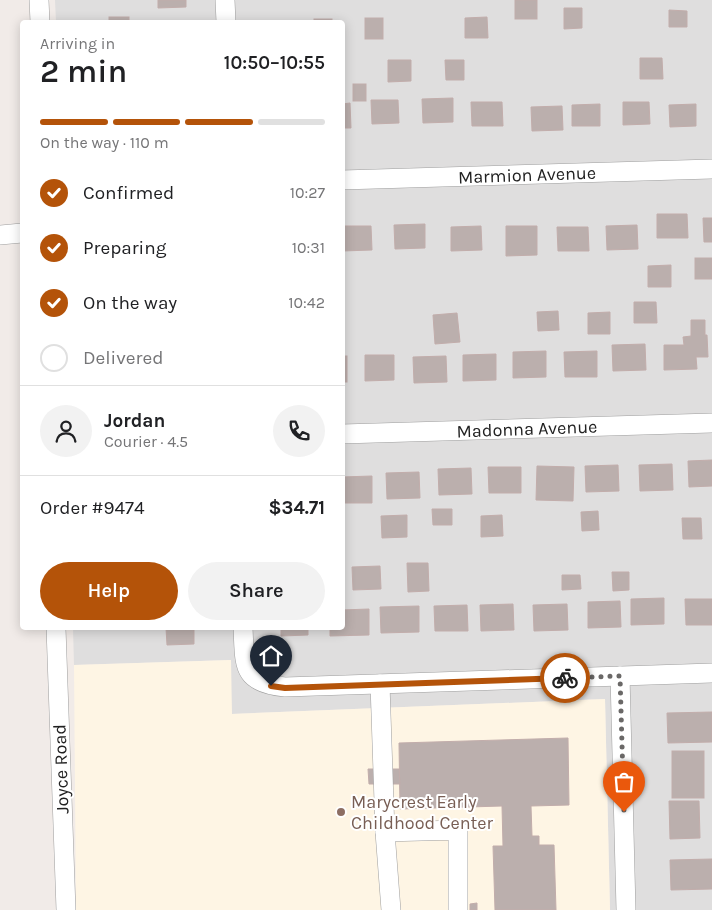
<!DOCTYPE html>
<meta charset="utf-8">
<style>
:root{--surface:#fff;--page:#f2f2f2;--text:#202124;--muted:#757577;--line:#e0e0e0;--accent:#b45309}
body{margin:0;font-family:Karla,sans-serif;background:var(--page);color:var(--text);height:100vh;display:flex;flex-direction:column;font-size:19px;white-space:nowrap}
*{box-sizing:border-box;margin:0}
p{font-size:16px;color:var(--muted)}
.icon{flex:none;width:28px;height:28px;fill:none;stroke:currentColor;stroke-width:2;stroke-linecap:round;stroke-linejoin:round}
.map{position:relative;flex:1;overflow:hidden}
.details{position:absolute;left:20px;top:20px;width:325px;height:610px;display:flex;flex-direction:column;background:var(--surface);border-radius:5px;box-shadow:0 2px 12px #0003}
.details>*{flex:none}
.pin{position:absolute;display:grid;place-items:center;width:42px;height:42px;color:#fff;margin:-51px -21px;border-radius:50% 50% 50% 0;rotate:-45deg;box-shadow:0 0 5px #0007}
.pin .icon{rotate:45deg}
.courier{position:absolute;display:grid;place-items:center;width:50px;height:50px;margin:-25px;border:4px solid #b45309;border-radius:50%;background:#fff;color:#222;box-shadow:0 1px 6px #0007}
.head em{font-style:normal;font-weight:600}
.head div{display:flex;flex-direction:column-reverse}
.head{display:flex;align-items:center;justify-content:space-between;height:85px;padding:0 20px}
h1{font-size:32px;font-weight:600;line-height:38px}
.bar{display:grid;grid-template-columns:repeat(4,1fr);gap:8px 5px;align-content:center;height:60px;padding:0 20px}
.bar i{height:6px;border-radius:4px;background:var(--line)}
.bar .current{background:var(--accent)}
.bar p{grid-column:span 4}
.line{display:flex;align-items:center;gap:12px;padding:0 20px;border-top:1px solid var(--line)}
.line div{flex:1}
.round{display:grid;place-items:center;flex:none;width:52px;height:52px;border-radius:26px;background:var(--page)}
ol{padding:0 20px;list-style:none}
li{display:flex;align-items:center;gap:15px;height:55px}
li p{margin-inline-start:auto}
li .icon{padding:5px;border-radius:50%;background:var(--accent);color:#fff;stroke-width:4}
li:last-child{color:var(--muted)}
li i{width:28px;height:28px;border:2px solid var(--line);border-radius:50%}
.primary-button{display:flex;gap:10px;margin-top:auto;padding:10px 20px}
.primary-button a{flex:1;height:58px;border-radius:30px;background:var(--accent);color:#fff;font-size:20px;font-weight:600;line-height:58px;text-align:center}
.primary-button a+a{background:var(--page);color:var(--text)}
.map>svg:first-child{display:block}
.residential{fill:#dfdede}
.education{fill:#fef5e4}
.building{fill:#bbafad;stroke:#c2adab}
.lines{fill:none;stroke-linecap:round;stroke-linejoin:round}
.minor-casing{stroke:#9e9e9e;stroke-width:20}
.minor{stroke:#fff;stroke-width:19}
.done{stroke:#6a6867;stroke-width:5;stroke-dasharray:0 9}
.route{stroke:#b45309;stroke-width:6}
.education-dot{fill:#8d6e63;stroke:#fff;stroke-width:2}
.labels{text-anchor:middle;stroke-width:4;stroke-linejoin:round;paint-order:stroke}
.street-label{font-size:18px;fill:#212121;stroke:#fff}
.education-label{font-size:18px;fill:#785e54;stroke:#fff;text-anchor:start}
</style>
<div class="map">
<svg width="712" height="910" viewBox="0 0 712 910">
<rect width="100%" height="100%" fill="#f1ebe8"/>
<polygon class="residential" points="55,0 712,0 712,910 610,910 605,699 231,714 231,660 74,665 73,628 342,628 342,22 56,22"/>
<polygon class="education" points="231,660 232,714 605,699 610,910 76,910 74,665"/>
<g class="building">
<polygon points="158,0 186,0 186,7 158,8"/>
<rect x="515" y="0" width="22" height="19"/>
<polygon points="564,8 582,8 582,28 564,29"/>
<polygon points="669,10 687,11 687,27 669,27"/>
<rect x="109" y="17" width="20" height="5"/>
<polygon points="487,17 488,38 465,38 465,18"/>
<rect x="365" y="18" width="18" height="21"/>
<rect x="314" y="19" width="18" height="3"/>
<polygon points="640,58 662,58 663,79 640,79"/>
<polygon points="388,60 411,60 411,81 388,82"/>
<polygon points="445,60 464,60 464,80 446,80"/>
<rect x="353" y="84" width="13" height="17"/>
<polygon points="453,98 453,122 423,123 422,99"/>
<polygon points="371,100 398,100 399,123 372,124"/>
<polygon points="471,102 502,102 503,126 472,126"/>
<polygon points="623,102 649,102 650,124 623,125"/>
<polygon points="350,103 351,128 342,128 342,104"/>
<polygon points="600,104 600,126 572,126 572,105"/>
<polygon points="696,104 696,126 670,127 669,105"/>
<polygon points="562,106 563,130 532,131 531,107"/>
<polygon points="657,214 687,214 688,238 657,238"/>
<polygon points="703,218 712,218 712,242 704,242"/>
<polygon points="425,224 425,248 395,249 394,225"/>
<polygon points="637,225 638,249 607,250 606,226"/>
<polygon points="342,226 371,226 372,250 342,251"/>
<polygon points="481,226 482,250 451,251 451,227"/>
<polygon points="506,226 537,226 537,255 506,256"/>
<polygon points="557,227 588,227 589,251 558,251"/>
<rect x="695" y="258" width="17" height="21"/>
<polygon points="671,265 671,287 648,287 648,266"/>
<polygon points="634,302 656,302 657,323 634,323"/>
<polygon points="558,311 559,330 538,331 537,312"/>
<polygon points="610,312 610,334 588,334 588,313"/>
<polygon points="457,313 460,342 435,344 433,315"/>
<polygon points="691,320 705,320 705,335 707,335 708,357 696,357 697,369 664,370 664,345 684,345 683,337 691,336"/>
<polygon points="645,344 646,370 613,371 612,345"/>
<polygon points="546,351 546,377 513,378 513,352"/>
<polygon points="597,351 597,377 565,377 564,352"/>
<polygon points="496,354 496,380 463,381 463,355"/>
<polygon points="365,355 394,355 394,380 365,381"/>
<rect x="342" y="356" width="5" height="26"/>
<polygon points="446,356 447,382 414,383 413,357"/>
<polygon points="712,460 712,486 689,487 688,461"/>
<polygon points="672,464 673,490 640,491 639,465"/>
<polygon points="618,465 619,491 586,492 585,466"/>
<polygon points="537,466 574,467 573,501 536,500"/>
<polygon points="488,467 521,467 521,493 489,493"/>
<polygon points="471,468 472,494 439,495 438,469"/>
<polygon points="419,472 420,498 387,499 386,473"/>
<polygon points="372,476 372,503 342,503 342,477"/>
<polygon points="432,509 452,509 452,525 433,525"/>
<polygon points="598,511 599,530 582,531 581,512"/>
<polygon points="407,515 407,537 382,538 381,516"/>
<polygon points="502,515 503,536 481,537 481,516"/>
<polygon points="682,518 701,518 702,539 683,539"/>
<polygon points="407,563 428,563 429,591 408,592"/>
<polygon points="380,566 381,589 353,590 352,567"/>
<polygon points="612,572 629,572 629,590 613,591"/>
<polygon points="562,575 580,575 581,589 562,590"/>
<polygon points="664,598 664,624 631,625 631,599"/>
<polygon points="685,599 712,599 712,625 686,625"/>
<polygon points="620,601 621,627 588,628 588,602"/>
<polygon points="513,604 514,630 481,631 480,605"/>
<polygon points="567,604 568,630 534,631 533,605"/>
<polygon points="467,605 468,631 435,631 434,606"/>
<polygon points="419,606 419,632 381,633 380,607"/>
<polygon points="369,609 369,635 330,636 330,628 342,628 342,610"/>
<polygon points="166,628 194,628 194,644 167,645"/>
<polygon points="281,628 308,628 308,635 281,636"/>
<polygon points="712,712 712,742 668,743 667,713"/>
<polygon points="568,738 569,805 531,806 532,836 539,836 539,845 554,845 556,910 495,910 493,846 503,846 502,806 400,809 399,743"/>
<rect x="672" y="751" width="32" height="47"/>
<polygon points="368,769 399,769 400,784 369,784"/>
<polygon points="669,801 699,801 700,838 670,839"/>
<polygon points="712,859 712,889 671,890 670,860"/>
<polygon points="477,903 477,910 470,910 470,904"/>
</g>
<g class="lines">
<g class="minor-casing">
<g id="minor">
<polyline points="39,0 40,22"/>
<polyline points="225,0 226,22"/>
<polyline points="342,180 712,169"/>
<polyline points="0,235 22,233"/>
<polyline points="342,434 712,423"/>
<polyline points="56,628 66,910"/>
<path d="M243 628C245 665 241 683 285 687L712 673"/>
<polyline points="620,676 626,910"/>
<polyline points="380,684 385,832 391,910"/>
<polyline points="385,832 458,830 458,910"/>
</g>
</g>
<use href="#minor" class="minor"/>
</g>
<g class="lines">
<polyline class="done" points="565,678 620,676 624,812"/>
<polyline class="route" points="271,686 285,688 565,678"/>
</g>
<circle class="education-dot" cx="341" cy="812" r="5"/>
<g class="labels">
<g class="street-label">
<text transform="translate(527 175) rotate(-2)" y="6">Marmion Avenue</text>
<text transform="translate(527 429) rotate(-2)" y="6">Madonna Avenue</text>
<text transform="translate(61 769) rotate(-92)" y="6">Joyce Road</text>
</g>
<g class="education-label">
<text x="351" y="808">Marycrest Early<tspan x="351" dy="21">Childhood Center</tspan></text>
</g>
</g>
</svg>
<div class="pin" style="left:624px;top:812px;background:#ea580c"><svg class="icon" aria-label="bag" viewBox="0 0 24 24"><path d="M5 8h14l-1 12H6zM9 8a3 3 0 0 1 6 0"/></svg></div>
<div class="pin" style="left:271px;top:686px;background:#1f2937"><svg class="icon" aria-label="home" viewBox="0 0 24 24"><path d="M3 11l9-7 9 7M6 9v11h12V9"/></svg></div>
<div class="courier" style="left:565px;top:678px"><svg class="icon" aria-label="bike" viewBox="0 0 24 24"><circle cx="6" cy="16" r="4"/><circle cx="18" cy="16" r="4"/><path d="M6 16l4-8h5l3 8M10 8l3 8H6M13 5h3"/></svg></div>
<section class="details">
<div class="head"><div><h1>2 min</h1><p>Arriving in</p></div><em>10:50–10:55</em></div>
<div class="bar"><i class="current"></i><i class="current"></i><i class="current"></i><i></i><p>On the way · 110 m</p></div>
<ol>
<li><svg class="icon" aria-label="check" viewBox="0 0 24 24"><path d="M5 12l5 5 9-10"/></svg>Confirmed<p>10:27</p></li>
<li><svg class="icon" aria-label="check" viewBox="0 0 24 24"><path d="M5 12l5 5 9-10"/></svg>Preparing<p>10:31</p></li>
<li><svg class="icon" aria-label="check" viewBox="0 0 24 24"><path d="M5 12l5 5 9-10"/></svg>On the way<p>10:42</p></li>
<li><i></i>Delivered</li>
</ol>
<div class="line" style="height:90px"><a class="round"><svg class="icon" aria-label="person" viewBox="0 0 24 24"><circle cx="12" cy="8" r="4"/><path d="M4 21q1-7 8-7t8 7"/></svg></a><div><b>Jordan</b><p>Courier · 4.5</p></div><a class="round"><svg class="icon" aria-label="phone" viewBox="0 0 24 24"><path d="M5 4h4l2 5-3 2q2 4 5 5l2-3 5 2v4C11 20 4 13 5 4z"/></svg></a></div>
<div class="line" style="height:65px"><div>Order #9474</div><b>$34.71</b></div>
<div class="primary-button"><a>Help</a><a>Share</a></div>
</section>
</div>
